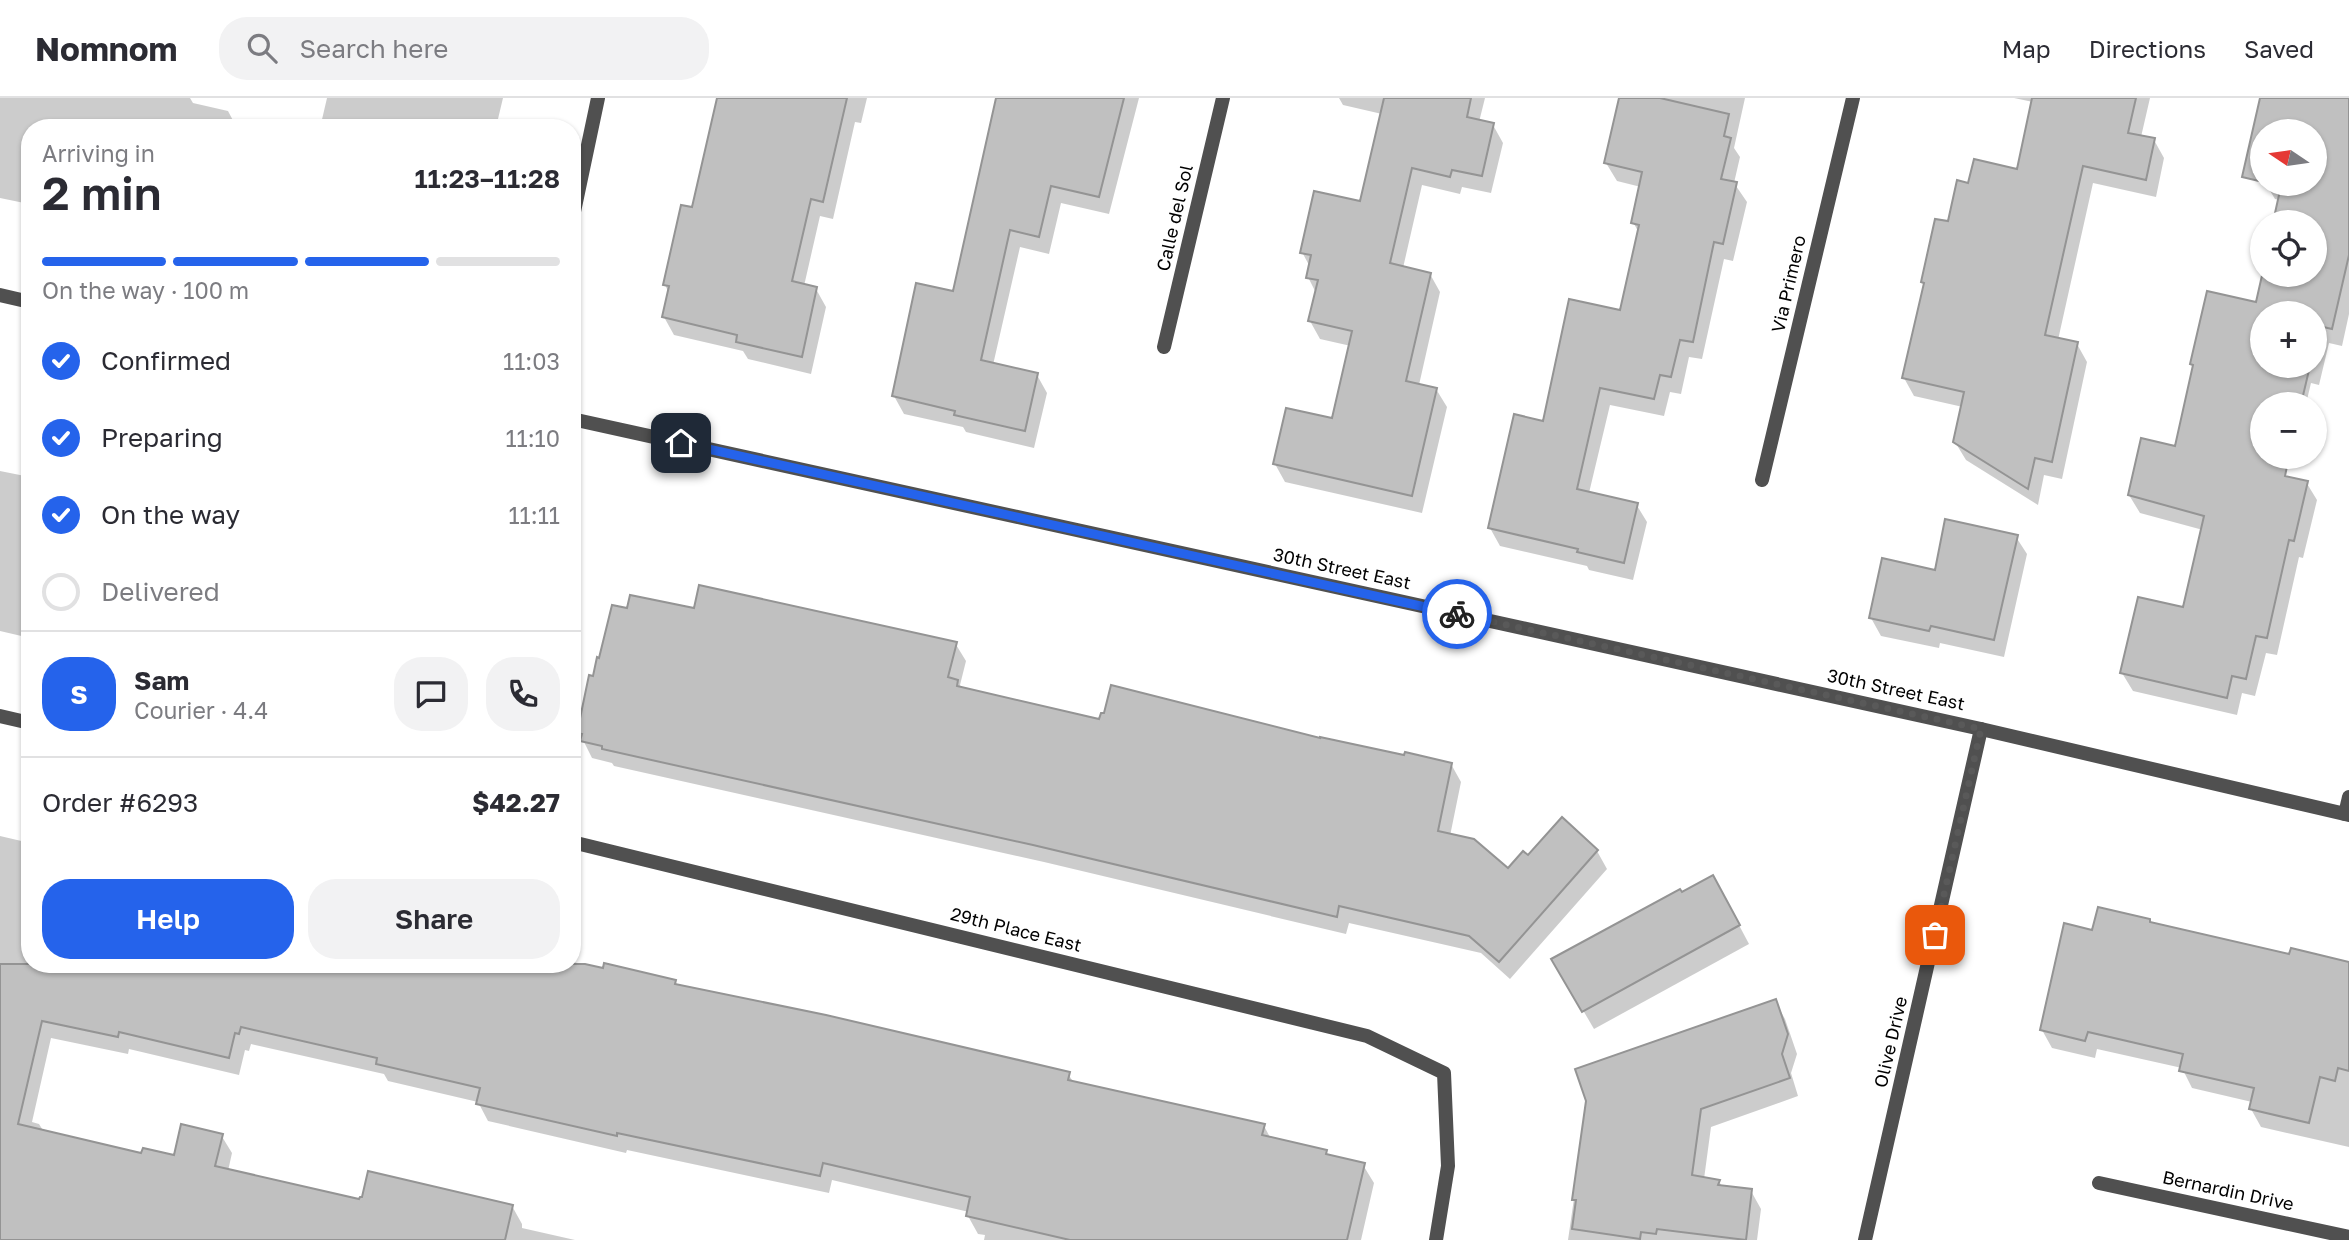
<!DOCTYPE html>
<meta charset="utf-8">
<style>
:root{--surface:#fff;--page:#f2f2f3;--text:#2b2b33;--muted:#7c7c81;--line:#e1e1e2;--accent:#2563eb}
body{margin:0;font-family:"Golos Text",sans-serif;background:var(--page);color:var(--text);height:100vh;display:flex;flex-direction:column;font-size:26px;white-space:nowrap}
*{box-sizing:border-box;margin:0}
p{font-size:23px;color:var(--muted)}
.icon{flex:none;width:38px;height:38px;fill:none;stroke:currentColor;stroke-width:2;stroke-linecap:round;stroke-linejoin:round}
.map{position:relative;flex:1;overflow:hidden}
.details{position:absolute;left:21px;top:21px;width:560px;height:854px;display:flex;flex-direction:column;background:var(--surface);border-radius:28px;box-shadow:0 2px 5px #0004}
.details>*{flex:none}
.needle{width:46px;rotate:283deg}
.controls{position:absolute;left:2250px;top:21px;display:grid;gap:14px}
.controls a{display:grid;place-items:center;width:77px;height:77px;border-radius:50%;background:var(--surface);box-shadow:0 2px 5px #0004;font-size:35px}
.pin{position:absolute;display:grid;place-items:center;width:60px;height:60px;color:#fff;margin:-30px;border-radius:14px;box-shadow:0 4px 10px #0006}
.courier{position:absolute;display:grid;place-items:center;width:70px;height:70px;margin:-35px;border:5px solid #2563eb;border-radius:50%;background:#fff;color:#222;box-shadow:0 2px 9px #0007}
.overview em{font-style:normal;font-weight:600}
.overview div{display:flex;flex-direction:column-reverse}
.overview{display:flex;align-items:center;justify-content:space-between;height:119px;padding:0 21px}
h1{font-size:46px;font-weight:600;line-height:52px}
.bar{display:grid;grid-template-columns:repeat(4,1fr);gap:10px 7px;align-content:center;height:84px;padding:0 21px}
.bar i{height:9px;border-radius:5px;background:var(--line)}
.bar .selected{background:var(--accent)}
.bar p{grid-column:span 4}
.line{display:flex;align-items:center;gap:18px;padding:0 21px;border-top:2px solid var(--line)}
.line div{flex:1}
.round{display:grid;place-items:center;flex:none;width:74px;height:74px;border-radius:28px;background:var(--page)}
ol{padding:0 21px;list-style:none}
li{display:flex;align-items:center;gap:21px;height:77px}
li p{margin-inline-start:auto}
li .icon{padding:7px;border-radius:50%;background:var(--accent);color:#fff;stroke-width:4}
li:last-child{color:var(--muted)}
li i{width:38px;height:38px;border:4px solid var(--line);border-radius:50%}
.cta{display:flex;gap:14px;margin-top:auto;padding:14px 21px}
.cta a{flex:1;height:80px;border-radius:28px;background:var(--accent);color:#fff;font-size:28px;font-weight:600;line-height:80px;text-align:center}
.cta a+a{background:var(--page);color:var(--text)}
header{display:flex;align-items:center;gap:42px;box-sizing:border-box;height:98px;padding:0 35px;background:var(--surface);border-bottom:2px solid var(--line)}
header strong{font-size:33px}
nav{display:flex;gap:38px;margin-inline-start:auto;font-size:24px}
.search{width:490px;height:63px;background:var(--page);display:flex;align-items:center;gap:18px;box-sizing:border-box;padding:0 24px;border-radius:28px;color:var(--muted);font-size:26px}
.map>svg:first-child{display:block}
.shadow{fill:#0003;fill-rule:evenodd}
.building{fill:#c0c0c0;stroke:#949494;stroke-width:2}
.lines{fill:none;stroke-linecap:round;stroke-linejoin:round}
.street{stroke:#505050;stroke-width:14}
.done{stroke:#595959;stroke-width:7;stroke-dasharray:0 12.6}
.route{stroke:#2563eb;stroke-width:9}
.labels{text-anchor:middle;stroke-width:6;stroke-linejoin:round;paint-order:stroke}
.street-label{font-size:18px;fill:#000;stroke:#fff}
</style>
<header>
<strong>Nomnom</strong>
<div class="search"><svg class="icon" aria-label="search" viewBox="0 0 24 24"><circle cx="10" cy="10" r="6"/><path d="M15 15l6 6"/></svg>Search here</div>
<nav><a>Map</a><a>Directions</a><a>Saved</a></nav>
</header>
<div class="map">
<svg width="2349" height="1142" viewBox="0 0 2349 1142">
<rect width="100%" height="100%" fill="#fff"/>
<g class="shadow">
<polygon points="0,0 190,0 193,5 228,13 237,30 30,30 29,106 0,100"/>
<polygon points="327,0 503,0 498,21 501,25 500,30 320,30"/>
<polygon points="719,0 867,0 861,25 855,24 833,121 820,118 804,188 816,191 826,209 811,276 748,261 743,253 674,237 664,219 669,195 665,187 693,112"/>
<polygon points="1071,0 1139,0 1109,116 1061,105 1049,156 1020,149 993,267 1037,277 1047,295 1034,350 966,334 963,329 904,316 894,298"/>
<polygon points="1339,0 1485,0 1479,24 1493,27 1503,45 1491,95 1462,89 1460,96 1422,87 1403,170 1430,176 1440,194 1419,287 1436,291 1447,309 1422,415 1285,384 1275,366 1334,322 1351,248 1320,241 1310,223 1316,195 1308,179 1310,169 1302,154 1361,106 1382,16 1343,7"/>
<polygon points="1621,0 1745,0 1734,50 1740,59 1734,85 1747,104 1733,163 1724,161 1702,261 1689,259 1681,296 1670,294 1664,318 1610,307 1589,395 1636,406 1647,424 1633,482 1589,472 1587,468 1500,448 1490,430 1545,325 1621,214 1639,135 1633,124 1641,89 1617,83 1606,65"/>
<polygon points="2014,0 2150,0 2141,39 2154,42 2164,60 2156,99 2093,85 2058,242 2077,246 2087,264 2062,381 2044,377 2038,407 1966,362 1955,344 1963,309 1914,298 1904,280 1925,187 1923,184 1949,125 1970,87 2018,73 2033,4"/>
<path d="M2262 0H2349V216L2342 248 2329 245 2319 287 2311 285 2306 306 2278 301 2276 306H2263L2264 359 2261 374 2306 384 2317 402 2303 460 2299 459 2277 557 2266 555 2255 598 2242 595 2237 617 2133 593 2122 575 2184 511 2203 432 2140 415 2129 397 2176 350 2194 270 2192 266 2257 206 2264 177H2315V124H2275L2279 102 2275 101 2266 86H2315V33H2263ZM2263 215H2315V268H2263Z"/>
<polygon points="0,373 30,379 30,540 0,533"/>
<polygon points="2016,439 2027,456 2004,559 1940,545 1939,550 1881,538 1871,520 1936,474"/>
<polygon points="628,512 695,513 955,545 966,563 960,587 962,591 1101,623 1321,643 1451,666 1461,684 1450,738 1508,772 1528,760 1562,721 1597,753 1607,771 1510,881 1481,855 1349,825 1346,836 1044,764 614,668 612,665 592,660 579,634 601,562"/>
<polygon points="0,738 30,745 30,866 572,866 572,864 675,884 678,889 1068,976 1074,985 1264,1028 1271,1041 1325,1054 1328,1059 1363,1067 1374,1085 1361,1142 984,1142 985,1137 978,1136 968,1118 969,1114 832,1082 829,1095 627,1052 626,1055 488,1023 478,1004 388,983 384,976 251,946 249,953 245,952 239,977 129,951 128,956 51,940 32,1024 39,1026 44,1034 143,1057 175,1059 221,1037 232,1055 228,1073 360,1103 512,1108 522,1126 522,1130 575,1142 0,1142"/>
<polygon points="1681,796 1723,797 1749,846 1594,931 1553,861"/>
<polygon points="2149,822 2152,826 2291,859 2349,865 2349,1049 2261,1029 2251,1011 2252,1004 2192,990 2182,970 2097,951 2095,960 2052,950 2042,932 2094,834"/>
<polygon points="1775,903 1785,921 1797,956 1791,975 1798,998 1711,1029 1704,1081 1719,1083 1722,1089 1751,1093 1761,1111 1757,1142 1568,1142 1588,1003"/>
</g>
<g class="building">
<polygon points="717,0 847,0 823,104 811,101 792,183 817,189 802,259 736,244 737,237 662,219 669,188 663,187 681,107 692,109"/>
<polygon points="996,0 1124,0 1099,99 1051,88 1039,139 1010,132 981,262 1038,275 1025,333 954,317 955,313 892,298 916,185 953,193"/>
<polygon points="1384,0 1471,0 1467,19 1494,25 1482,78 1452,72 1450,79 1412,70 1390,165 1431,175 1406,283 1437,290 1412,398 1273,366 1286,310 1332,320 1352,233 1308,223 1318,182 1306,180 1311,157 1300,155 1314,93 1360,103"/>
<polygon points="1619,0 1660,0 1729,16 1724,38 1731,40 1721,81 1737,84 1723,146 1714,144 1693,244 1680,242 1671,279 1660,277 1654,301 1600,290 1577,391 1638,405 1624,465 1577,454 1578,451 1488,430 1514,316 1543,323 1569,201 1620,212 1639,127 1631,125 1642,74 1604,65"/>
<polygon points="2032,0 2136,0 2128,35 2155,40 2146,82 2083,68 2045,237 2078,244 2052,364 2035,360 2028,391 1953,344 1964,294 1902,280 1924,185 1921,184 1935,121 1948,123 1957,82 1968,85 1974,61 2017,71"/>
<polygon points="2260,0 2349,0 2349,157 2332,231 2319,228 2315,245 2315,215 2263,215 2263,268 2310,268 2301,306 2263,306 2263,359 2289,359 2285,378 2308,383 2294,443 2289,442 2267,540 2256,538 2246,581 2232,578 2227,600 2120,575 2138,499 2183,509 2204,418 2128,397 2141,340 2175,348 2193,267 2190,266 2207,193 2256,204 2263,173 2263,177 2315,177 2315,124 2273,124 2281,88 2272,86 2315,86 2315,33 2263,33 2263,84 2242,79"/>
<polygon points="1945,421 2018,437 1994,542 1931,528 1929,533 1869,520 1882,460 1935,472"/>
<polygon points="699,487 957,544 948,579 958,582 957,588 1099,621 1101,615 1104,615 1111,587 1320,640 1320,639 1404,657 1405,654 1452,665 1438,733 1474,741 1508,770 1523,753 1528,757 1562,719 1598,752 1499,864 1469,838 1339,808 1337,819 1033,747 602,651 602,648 580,643 582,636 577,635 589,577 593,578 597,559 599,560 612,507 627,510 630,497 694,510"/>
<polygon points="1713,777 1740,827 1582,914 1551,861 1680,791 1682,794"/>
<polygon points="2098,809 2150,821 2150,824 2289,856 2291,850 2349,864 2349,973 2338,970 2335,983 2320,979 2309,1025 2249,1011 2254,990 2179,973 2183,956 2088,934 2085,943 2040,932 2064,825 2092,832"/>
<polygon points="604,865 676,882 675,886 826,917 1070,974 1068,982 1265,1026 1262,1037 1327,1052 1326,1056 1365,1065 1347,1142 1070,1142 966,1118 970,1099 823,1065 820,1078 617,1035 617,1038 476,1006 480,990 376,966 377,960 241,929 239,936 235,935 229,960 119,934 118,939 42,923 18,1026 141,1055 143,1050 174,1057 181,1026 223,1036 215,1068 359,1101 360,1099 362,1099 368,1073 513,1107 505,1142 0,1142 0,866 585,866 603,870"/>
<polygon points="1776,901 1788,936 1782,956 1790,980 1701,1011 1692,1077 1720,1082 1718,1087 1752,1091 1746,1142 1657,1131 1656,1136 1641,1134 1640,1141 1572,1131 1576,1102 1572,1102 1586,1003 1575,971"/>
</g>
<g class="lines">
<g class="street">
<polyline points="572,123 598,0"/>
<polyline points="0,197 30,204"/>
<polyline points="1164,249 1223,0"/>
<polyline points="572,321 1981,631 2349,717"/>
<polyline points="1762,382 1853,0"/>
<polyline points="0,618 30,625"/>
<polyline points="2345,716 2349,699"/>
<polyline points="572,744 1367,938 1444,975 1448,1068 1436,1142"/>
<polyline points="2099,1085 2349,1139"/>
<polyline points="1865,1142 1981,631"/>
</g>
</g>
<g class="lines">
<polyline class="done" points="1457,516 1981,631 1935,837"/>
<polyline class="route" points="681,345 1457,516"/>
</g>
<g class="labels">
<g class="street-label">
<text transform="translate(1175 120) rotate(-77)" y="6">Calle del Sol</text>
<text transform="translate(1789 186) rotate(-77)" y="6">Via Primero</text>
<text transform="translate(1342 471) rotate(12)" y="6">30th Street East</text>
<text transform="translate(1896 592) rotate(12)" y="6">30th Street East</text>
<text transform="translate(1016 832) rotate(14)" y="6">29th Place East</text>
<text transform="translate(1891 944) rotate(-77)" y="6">Olive Drive</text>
<text transform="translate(2228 1093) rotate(12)" y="6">Bernardin Drive</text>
</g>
</g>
</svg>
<div class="controls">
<a><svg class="needle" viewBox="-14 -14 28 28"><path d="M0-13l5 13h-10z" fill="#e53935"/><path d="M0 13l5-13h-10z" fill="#7c7c81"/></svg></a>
<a><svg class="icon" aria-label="locate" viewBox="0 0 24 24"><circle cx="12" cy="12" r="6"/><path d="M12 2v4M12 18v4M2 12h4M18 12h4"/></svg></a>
<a>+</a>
<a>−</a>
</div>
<div class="pin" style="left:1935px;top:837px;background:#ea580c"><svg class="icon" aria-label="bag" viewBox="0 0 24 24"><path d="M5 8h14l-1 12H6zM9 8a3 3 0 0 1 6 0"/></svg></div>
<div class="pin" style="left:681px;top:345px;background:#1f2937"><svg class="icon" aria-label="home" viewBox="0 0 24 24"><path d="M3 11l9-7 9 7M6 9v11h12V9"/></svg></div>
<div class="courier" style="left:1457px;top:516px"><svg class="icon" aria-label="bike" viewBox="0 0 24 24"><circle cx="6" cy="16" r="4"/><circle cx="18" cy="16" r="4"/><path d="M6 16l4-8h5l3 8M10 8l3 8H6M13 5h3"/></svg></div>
<section class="details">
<div class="overview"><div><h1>2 min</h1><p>Arriving in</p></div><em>11:23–11:28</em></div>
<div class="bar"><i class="selected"></i><i class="selected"></i><i class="selected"></i><i></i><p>On the way · 100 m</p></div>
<ol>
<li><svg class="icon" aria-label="check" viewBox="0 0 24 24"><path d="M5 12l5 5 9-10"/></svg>Confirmed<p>11:03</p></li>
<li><svg class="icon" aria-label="check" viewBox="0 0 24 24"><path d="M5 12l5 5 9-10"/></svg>Preparing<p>11:10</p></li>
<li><svg class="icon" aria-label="check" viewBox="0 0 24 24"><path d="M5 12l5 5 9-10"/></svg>On the way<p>11:11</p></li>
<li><i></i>Delivered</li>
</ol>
<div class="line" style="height:126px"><b class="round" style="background:var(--accent);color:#fff">S</b><div><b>Sam</b><p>Courier · 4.4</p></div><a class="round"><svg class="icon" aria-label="chat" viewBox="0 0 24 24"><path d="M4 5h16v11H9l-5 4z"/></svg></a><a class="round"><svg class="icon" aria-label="phone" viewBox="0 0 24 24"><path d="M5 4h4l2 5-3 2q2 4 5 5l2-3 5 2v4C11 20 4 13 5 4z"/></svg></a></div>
<div class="line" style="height:91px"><div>Order #6293</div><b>$42.27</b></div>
<div class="cta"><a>Help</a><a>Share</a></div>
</section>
</div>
